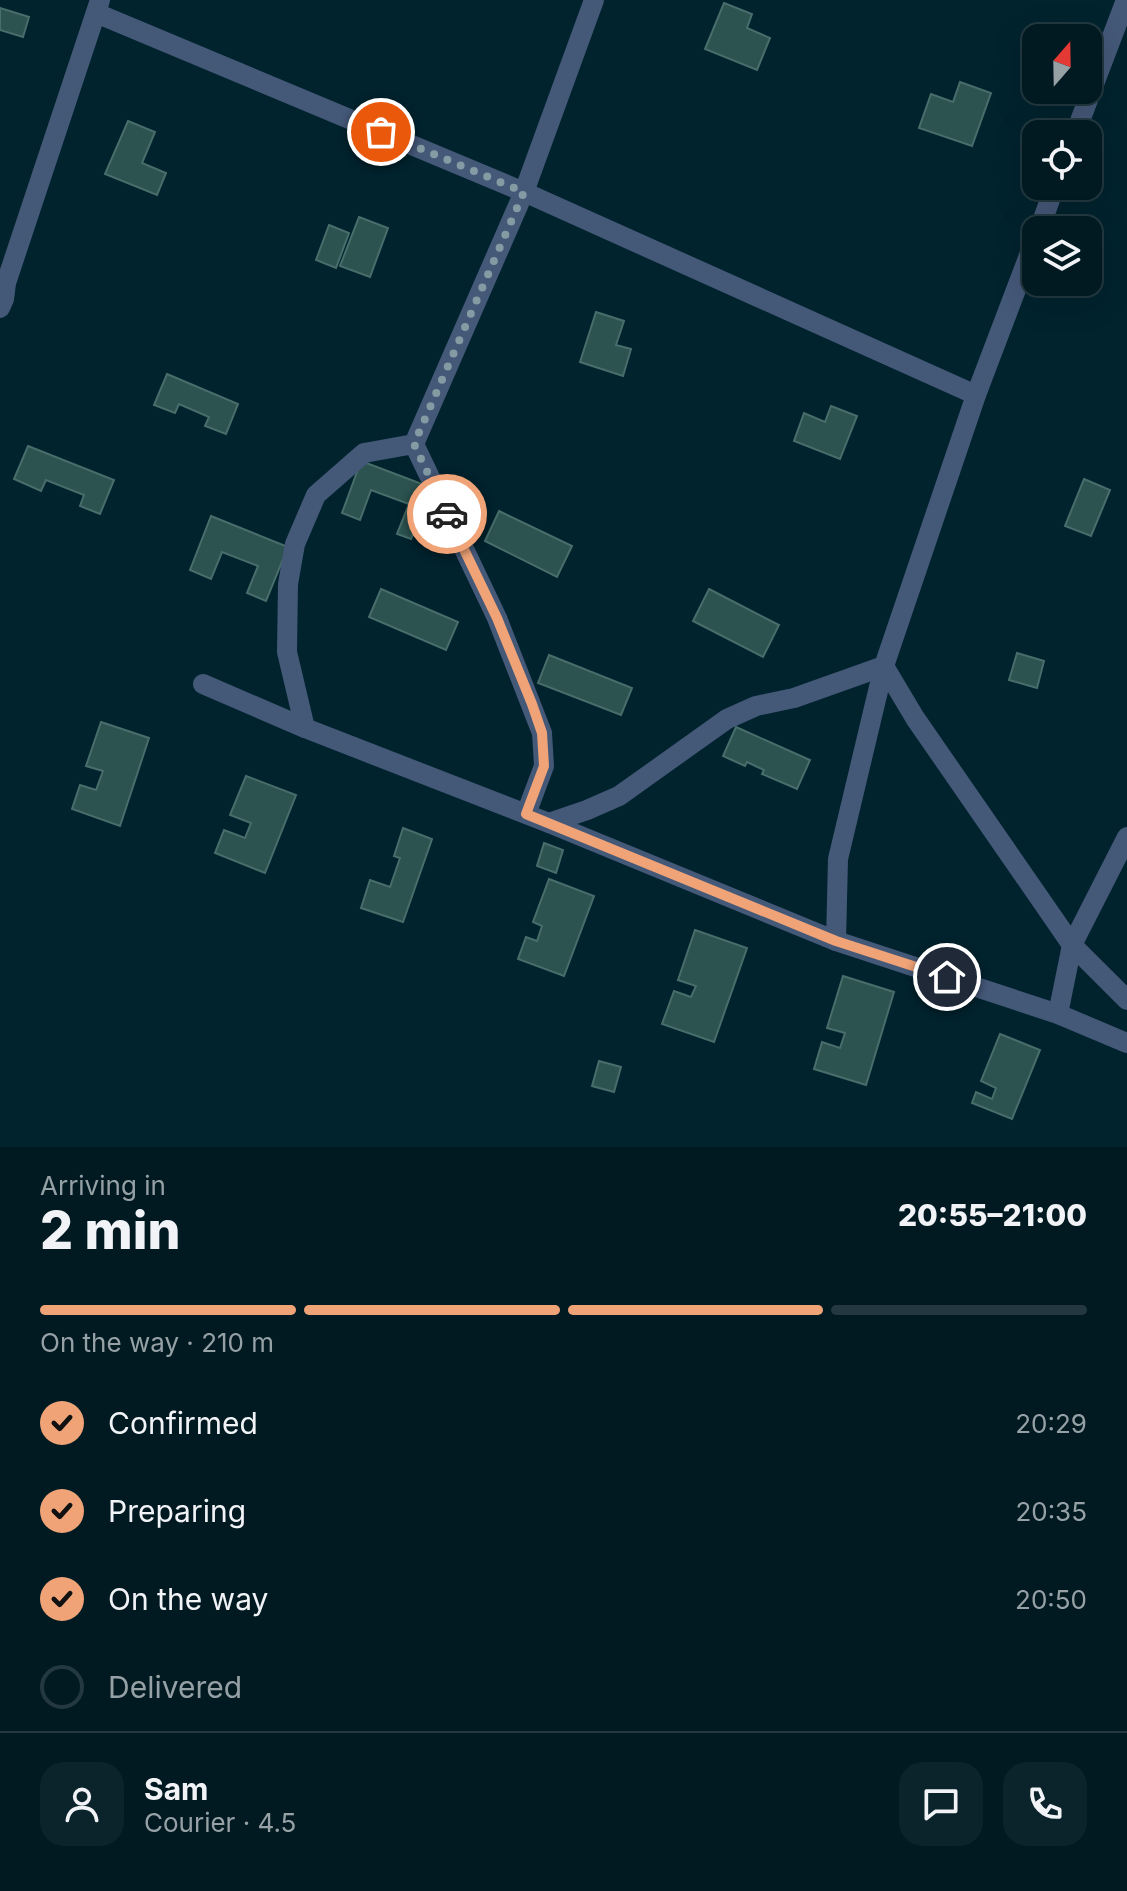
<!DOCTYPE html>
<meta charset="utf-8">
<style>
:root{--surface:#011a22;--page:#0b232a;--text:#f1f3f6;--muted:#96a1a5;--line:#233840;--accent:#efa377}
body{margin:0;font-family:Inter,sans-serif;background:var(--page);color:var(--text);height:100vh;display:flex;flex-direction:column;font-size:30px;white-space:nowrap}
*{box-sizing:border-box;margin:0}
p{font-size:26px;color:var(--muted)}
.icon{flex:none;width:44px;height:44px;fill:none;stroke:currentColor;stroke-width:2;stroke-linecap:round;stroke-linejoin:round}
.map{position:relative;height:1147px;overflow:hidden}
.drawer{display:flex;flex-direction:column;background:var(--surface);flex:1}
.drawer>*{flex:none}
.needle{width:52px;rotate:20deg}
.tools{position:absolute;left:1022px;top:24px;display:grid;gap:16px}
.tools a{display:grid;place-items:center;width:80px;height:80px;border-radius:16px;background:var(--surface);box-shadow:0 8px 32px #0002,0 0 0 2px var(--line);font-size:40px}
.pin{position:absolute;display:grid;place-items:center;width:68px;height:68px;color:#fff;margin:-34px;border:4px solid #fff;border-radius:50%;box-shadow:0 2px 8px #0007}
.courier{position:absolute;display:grid;place-items:center;width:80px;height:80px;margin:-40px;border:6px solid #efa377;border-radius:50%;background:#fff;color:#222;box-shadow:0 2px 10px #0007}
.overview em{font-style:normal;font-weight:800}
.overview div{display:flex;flex-direction:column-reverse}
.overview{display:flex;align-items:center;justify-content:space-between;height:136px;padding:0 40px}
h1{font-size:52px;font-weight:800;line-height:60px}
.bar{display:grid;grid-template-columns:repeat(4,1fr);gap:12px 8px;align-content:center;height:96px;padding:0 40px}
.bar i{height:10px;border-radius:6px;background:var(--line)}
.bar .current{background:var(--accent)}
.bar p{grid-column:span 4}
.line{display:flex;align-items:center;gap:20px;padding:0 40px;border-top:2px solid var(--line)}
.line div{flex:1}
.round{display:grid;place-items:center;flex:none;width:84px;height:84px;border-radius:24px;background:var(--page)}
ol{padding:0 40px;list-style:none}
li{display:flex;align-items:center;gap:24px;height:88px}
li p{margin-inline-start:auto}
li .icon{padding:8px;border-radius:50%;background:var(--accent);color:#111;stroke-width:4}
li:last-child{color:var(--muted)}
li i{width:44px;height:44px;border:4px solid var(--line);border-radius:50%}
.map>svg:first-child{display:block}
.building{fill:#2c5350;stroke:#476e6b;stroke-width:2}
.lines{fill:none;stroke-linecap:round;stroke-linejoin:round}
.minor{stroke:#445878;stroke-width:20}
.done{stroke:#849ba4;stroke-width:8;stroke-dasharray:0 14.4}
.route{stroke:#efa377;stroke-width:10}
</style>
<div class="map">
<svg width="1127" height="1147" viewBox="0 0 1127 1147">
<rect width="100%" height="100%" fill="#01232e"/>
<g class="building">
<polygon points="724,3 752,14 747,28 770,38 757,70 705,49"/>
<polygon points="0,8 29,17 23,37 0,30"/>
<polygon points="960,82 991,93 972,146 919,128 931,94 953,102"/>
<polygon points="128,121 155,132 142,163 166,173 157,195 105,174"/>
<polygon points="359,217 388,228 370,277 340,266"/>
<polygon points="329,225 349,233 336,268 316,260"/>
<polygon points="596,312 624,321 616,345 631,349 623,376 580,362"/>
<polygon points="167,374 238,404 226,434 205,426 209,417 179,404 175,413 154,405"/>
<polygon points="831,406 857,416 840,459 794,441 804,413 825,422"/>
<polygon points="28,446 114,480 100,514 80,506 84,495 46,480 41,491 14,479"/>
<polygon points="361,461 430,487 411,539 397,534 409,504 371,490 360,520 342,513"/>
<polygon points="1084,479 1110,490 1091,536 1065,526"/>
<polygon points="499,511 572,546 557,577 485,541"/>
<polygon points="211,516 288,547 266,601 247,593 258,566 222,552 211,579 190,570"/>
<polygon points="381,589 458,622 446,650 369,617"/>
<polygon points="709,589 779,625 763,657 693,621"/>
<polygon points="1017,653 1044,661 1037,688 1009,680"/>
<polygon points="549,655 632,688 621,715 538,683"/>
<polygon points="101,722 149,738 120,826 72,809 80,785 96,790 103,771 86,766"/>
<polygon points="736,727 810,760 797,789 762,774 764,770 747,762 745,766 723,756"/>
<polygon points="246,776 296,795 265,873 215,853 224,830 245,838 251,823 230,815"/>
<polygon points="403,828 432,839 403,922 361,908 370,880 390,887 400,858 394,856"/>
<polygon points="544,843 563,850 556,873 537,866"/>
<polygon points="549,879 594,896 564,976 518,959 526,937 537,941 542,926 533,922"/>
<polygon points="695,930 747,948 714,1042 662,1024 674,991 691,997 696,986 678,980"/>
<polygon points="843,976 894,992 866,1085 814,1069 822,1042 840,1048 845,1033 827,1028"/>
<polygon points="1000,1034 1040,1050 1012,1119 972,1103 976,1092 992,1099 996,1088 981,1081"/>
<polygon points="599,1061 621,1067 614,1092 592,1086"/>
</g>
<g class="lines">
<g class="minor">
<polyline points="96,13 524,192 976,395"/>
<polyline points="1075,134 1126,0"/>
<polyline points="1039,230 1055,186"/>
<polyline points="0,308 4,299 6,283 100,0"/>
<polyline points="884,666 915,718 1072,945 1127,1000"/>
<polyline points="203,684 305,728 549,823 836,941 1058,1014 1127,1043"/>
<polyline points="305,728 287,652 288,584 295,544 316,495 364,453 414,444"/>
<polyline points="526,814 544,766 542,733 497,618 414,444 524,192 594,0"/>
<polyline points="549,823 587,810 619,796 727,719 756,706 794,698 884,666"/>
<polyline points="836,941 838,859 884,666 976,395 1036,237"/>
<polyline points="1058,1014 1072,945 1127,837"/>
</g>
</g>
<g class="lines">
<polyline class="done" points="381,132 524,192 414,444 447,514"/>
<polyline class="route" points="447,514 497,618 532,704 542,733 544,766 526,814 836,941 947,977"/>
</g>
</svg>
<div class="tools">
<a><svg class="needle" viewBox="-14 -14 28 28"><path d="M0-13l5 13h-10z" fill="#e53935"/><path d="M0 13l5-13h-10z" fill="#96a1a5"/></svg></a>
<a><svg class="icon" aria-label="locate" viewBox="0 0 24 24"><circle cx="12" cy="12" r="6"/><path d="M12 2v4M12 18v4M2 12h4M18 12h4"/></svg></a>
<a><svg class="icon" aria-label="layers" viewBox="0 0 24 24"><path d="M12 4l9 5-9 5-9-5zM3 14l9 5 9-5"/></svg></a>
</div>
<div class="pin" style="left:381px;top:132px;background:#ea580c"><svg class="icon" aria-label="bag" viewBox="0 0 24 24"><path d="M5 8h14l-1 12H6zM9 8a3 3 0 0 1 6 0"/></svg></div>
<div class="pin" style="left:947px;top:977px;background:#1f2937"><svg class="icon" aria-label="home" viewBox="0 0 24 24"><path d="M3 11l9-7 9 7M6 9v11h12V9"/></svg></div>
<div class="courier" style="left:447px;top:514px"><svg class="icon" aria-label="car" viewBox="0 0 24 24"><path d="M5 17H2v-5l4-1 3-4h7l3 4 3 1v5h-3M9 17h6M6 11h13"/><circle cx="7" cy="17" r="2"/><circle cx="17" cy="17" r="2"/></svg></div>
</div>
<section class="drawer">
<div class="overview"><div><h1>2 min</h1><p>Arriving in</p></div><em>20:55–21:00</em></div>
<div class="bar"><i class="current"></i><i class="current"></i><i class="current"></i><i></i><p>On the way · 210 m</p></div>
<ol>
<li><svg class="icon" aria-label="check" viewBox="0 0 24 24"><path d="M5 12l5 5 9-10"/></svg>Confirmed<p>20:29</p></li>
<li><svg class="icon" aria-label="check" viewBox="0 0 24 24"><path d="M5 12l5 5 9-10"/></svg>Preparing<p>20:35</p></li>
<li><svg class="icon" aria-label="check" viewBox="0 0 24 24"><path d="M5 12l5 5 9-10"/></svg>On the way<p>20:50</p></li>
<li><i></i>Delivered</li>
</ol>
<div class="line" style="height:144px"><a class="round"><svg class="icon" aria-label="person" viewBox="0 0 24 24"><circle cx="12" cy="8" r="4"/><path d="M4 21q1-7 8-7t8 7"/></svg></a><div><b>Sam</b><p>Courier · 4.5</p></div><a class="round"><svg class="icon" aria-label="chat" viewBox="0 0 24 24"><path d="M4 5h16v11H9l-5 4z"/></svg></a><a class="round"><svg class="icon" aria-label="phone" viewBox="0 0 24 24"><path d="M5 4h4l2 5-3 2q2 4 5 5l2-3 5 2v4C11 20 4 13 5 4z"/></svg></a></div>
</section>
